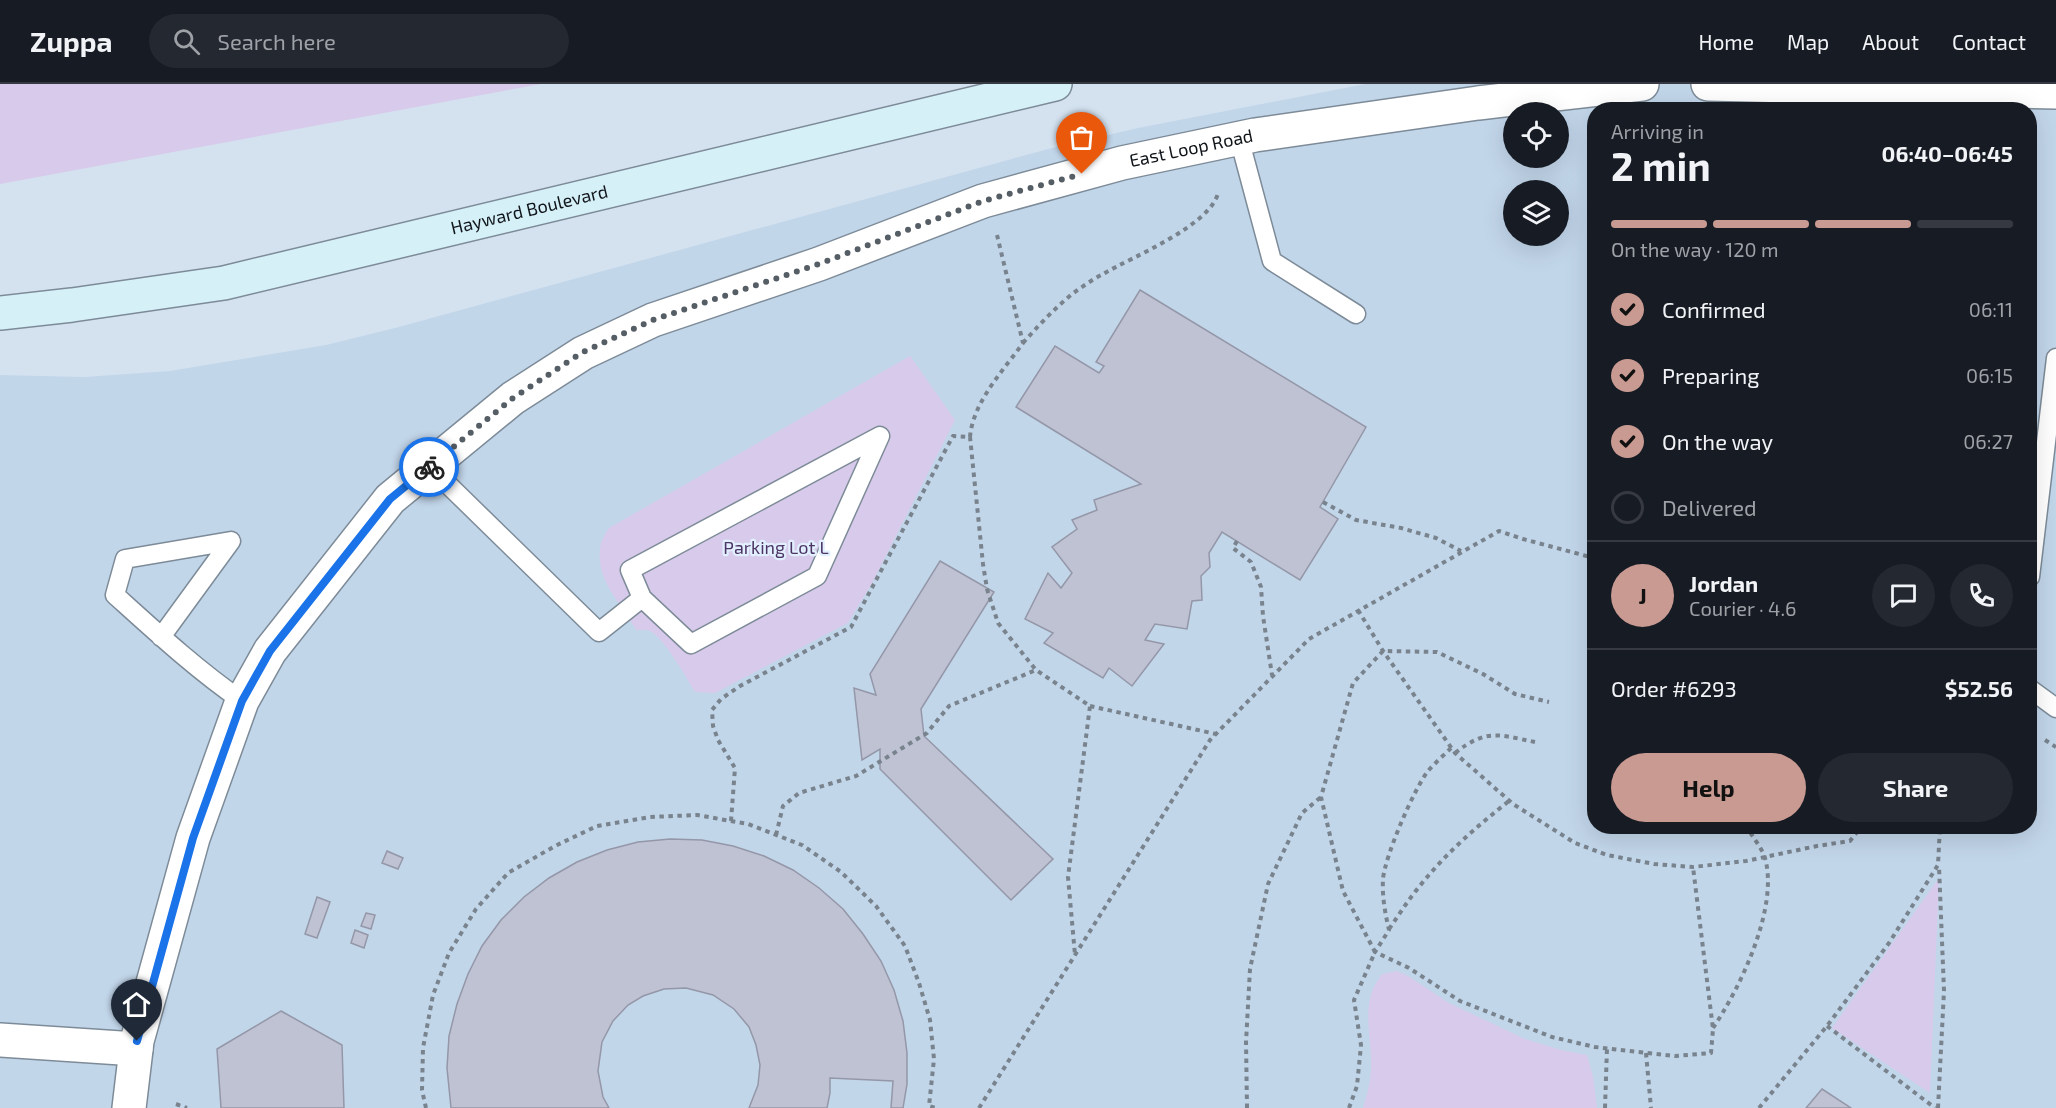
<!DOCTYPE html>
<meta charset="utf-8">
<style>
:root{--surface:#171b24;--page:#242831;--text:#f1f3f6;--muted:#9ea1a6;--line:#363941;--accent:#c89a91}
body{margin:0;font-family:"Exo 2",sans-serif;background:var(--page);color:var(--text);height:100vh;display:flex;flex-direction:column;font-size:22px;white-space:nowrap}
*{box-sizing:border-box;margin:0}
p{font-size:20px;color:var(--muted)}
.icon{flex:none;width:33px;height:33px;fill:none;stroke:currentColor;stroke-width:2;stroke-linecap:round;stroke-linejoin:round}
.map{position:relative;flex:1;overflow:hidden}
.sheet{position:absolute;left:1587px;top:18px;width:450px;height:732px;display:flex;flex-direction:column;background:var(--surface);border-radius:24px;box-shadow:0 6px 24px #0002}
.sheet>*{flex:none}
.controls{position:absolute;left:1503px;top:18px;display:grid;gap:12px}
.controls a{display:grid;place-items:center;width:66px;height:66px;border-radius:50%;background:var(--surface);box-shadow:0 6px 24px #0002;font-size:30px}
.pin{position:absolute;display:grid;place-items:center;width:51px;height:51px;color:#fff;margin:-62px -26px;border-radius:50% 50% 50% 0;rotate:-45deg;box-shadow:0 0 6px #0007}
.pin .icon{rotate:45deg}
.courier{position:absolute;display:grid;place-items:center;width:60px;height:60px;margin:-30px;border:4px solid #1a73e8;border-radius:50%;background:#fff;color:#222;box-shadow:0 2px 8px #0007}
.overview em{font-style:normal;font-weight:700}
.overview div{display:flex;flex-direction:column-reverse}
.overview{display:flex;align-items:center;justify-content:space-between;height:102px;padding:0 24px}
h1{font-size:39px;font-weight:700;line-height:45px}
.bar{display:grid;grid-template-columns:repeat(4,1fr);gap:9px 6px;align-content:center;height:72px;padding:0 24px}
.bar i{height:8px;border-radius:4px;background:var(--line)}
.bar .selected{background:var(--accent)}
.bar p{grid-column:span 4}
.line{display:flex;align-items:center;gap:15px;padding:0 24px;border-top:2px solid var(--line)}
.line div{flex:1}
.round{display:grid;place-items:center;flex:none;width:63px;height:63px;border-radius:32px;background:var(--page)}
ol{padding:0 24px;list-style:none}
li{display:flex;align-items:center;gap:18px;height:66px}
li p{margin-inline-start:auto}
li .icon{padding:6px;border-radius:50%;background:var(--accent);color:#111;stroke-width:4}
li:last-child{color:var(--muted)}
li i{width:33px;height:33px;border:3px solid var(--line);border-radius:50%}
.primary-button{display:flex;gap:12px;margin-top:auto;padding:12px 24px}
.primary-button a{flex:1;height:69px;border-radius:36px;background:var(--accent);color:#111;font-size:24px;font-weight:700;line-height:69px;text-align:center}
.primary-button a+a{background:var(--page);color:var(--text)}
header{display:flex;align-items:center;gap:36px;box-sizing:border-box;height:84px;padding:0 30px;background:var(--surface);border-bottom:2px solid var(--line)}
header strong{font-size:28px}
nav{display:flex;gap:33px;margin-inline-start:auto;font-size:21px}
.search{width:420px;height:54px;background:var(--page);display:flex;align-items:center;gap:15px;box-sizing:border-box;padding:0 21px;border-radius:33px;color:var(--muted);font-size:22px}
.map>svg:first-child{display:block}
.built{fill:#c2d6ea;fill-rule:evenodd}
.green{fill:#d8caea}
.building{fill:#bec2d3;stroke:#9497a8;stroke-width:1.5}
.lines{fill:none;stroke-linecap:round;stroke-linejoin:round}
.service-casing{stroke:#7d8b98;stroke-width:21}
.tertiary-casing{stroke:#7d8b98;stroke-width:36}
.secondary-casing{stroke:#7d8b98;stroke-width:36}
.path{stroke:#79838d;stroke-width:4;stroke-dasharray:4.5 4.5;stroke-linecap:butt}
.service{stroke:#fff;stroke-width:18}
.tertiary{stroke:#fff;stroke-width:33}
.secondary{stroke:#d6f0f8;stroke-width:33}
.done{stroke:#555d65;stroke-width:6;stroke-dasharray:0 10.8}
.route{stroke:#1a73e8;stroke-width:8}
.labels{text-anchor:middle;stroke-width:4.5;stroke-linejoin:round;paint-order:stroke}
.street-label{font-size:18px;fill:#10151a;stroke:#e1effe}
.park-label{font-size:18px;fill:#4c3464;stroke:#e1effe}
</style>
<header>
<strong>Zuppa</strong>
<div class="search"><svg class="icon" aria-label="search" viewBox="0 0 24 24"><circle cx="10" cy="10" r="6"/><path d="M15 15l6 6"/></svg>Search here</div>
<nav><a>Home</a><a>Map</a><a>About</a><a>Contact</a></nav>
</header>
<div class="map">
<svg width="2056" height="1024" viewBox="0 0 2056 1024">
<rect width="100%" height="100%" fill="#d4e2f0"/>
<path class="built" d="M1365 0H2056V1024H0V291L84 293 170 287 326 261 395 244 1048 65 1138 44ZM1594 26H2030V742H1594ZM1514 28H1558V74H1514ZM1514 106H1558V152H1514Z"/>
<g class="green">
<polygon points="0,0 541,0 0,100"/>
<path d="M910 272 955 336 872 499 848 539 715 609 695 608C686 593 665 555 650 547 646 545 641 546 636 546 622 520 596 497 600 465 600 458 605 450 609 444Z"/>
<polygon points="1939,794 1930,1009 1832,944"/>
<path d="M1397 887 1408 892 1449 919 1525 955 1561 966 1587 971 1593 993 1597 1024H1363C1367 1012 1370 999 1371 987 1373 952 1358 920 1382 890Z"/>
</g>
<g class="building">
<polygon points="1140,206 1366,343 1320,423 1338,435 1300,496 1222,448 1209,469 1210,483 1201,492 1202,516 1192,517 1187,545 1155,540 1145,556 1164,560 1132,602 1109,584 1103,594 1044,559 1053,549 1025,535 1048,489 1061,504 1072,489 1052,463 1077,445 1072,436 1097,426 1094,416 1141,400 1016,323 1055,262 1099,289 1104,282 1096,278"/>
<polygon points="940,477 994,508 921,625 924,652 1053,775 1011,816 880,685 880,665 862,676 854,604 876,611 870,590"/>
<polygon points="670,755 702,756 733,762 764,772 793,786 819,804 843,825 863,850 881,877 894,906 903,937 907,969 907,1000 903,1024 891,1024 893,997 830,994 830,1009 827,1024 749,1024 758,1001 760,981 756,961 749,943 734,925 713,911 686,904 664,905 643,912 628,921 613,937 602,958 598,987 603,1013 609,1024 451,1024 447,984 449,952 457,920 468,890 482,862 501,836 524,813 549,794 577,778 607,766 638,758"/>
<polygon points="387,767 403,774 398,785 382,779"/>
<polygon points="317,813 330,818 317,854 305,850"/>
<polygon points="366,829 375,831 371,845 361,842"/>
<polygon points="355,846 368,851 364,864 351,859"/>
<polygon points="281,927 342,961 344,1024 221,1024 217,965"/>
<polygon points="1822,1005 1851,1024 1806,1024"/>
</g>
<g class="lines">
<g class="service-casing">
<g id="service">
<polyline points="1239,54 1272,177 1356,230"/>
<polyline points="429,382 599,548 642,514 630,486 880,352 817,492 691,560 642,514"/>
<polyline points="2030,493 2056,274"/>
<path d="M161 553 231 457 125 475 115 511C156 548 196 585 242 617"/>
<polyline points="2030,605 2056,624"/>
</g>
</g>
<g class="tertiary-casing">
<g id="tertiary">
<polyline points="1708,0 2056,8"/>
<polyline points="0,956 136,965"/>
<path id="s1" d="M129 1024 137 957 193 754 242 617 270 567 390 415 513 314 583 269 653 236 819 180 983 117 1122 79 1255 51 1478 19 1642 0"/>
</g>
</g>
<g class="secondary-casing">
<g id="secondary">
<path id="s2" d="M0 229 72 221 224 199 1055 0"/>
</g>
</g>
<g class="path">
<path d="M1023 259C1038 242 1054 225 1072 210 1082 203 1093 195 1103 190 1132 173 1210 142 1218 109"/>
<path d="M970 353C973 318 1003 287 1023 259L997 151"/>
<polyline points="1323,418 1356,436 1401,444 1436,454 1461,467"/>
<polyline points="1237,457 1233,464 1251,478 1261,503 1263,532 1272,591"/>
<polyline points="1358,526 1383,567 1455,669 1513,720 1575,759 1607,771 1654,780 1693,783 1746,777 1817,762 1850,757 1862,742"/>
<polyline points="1090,622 1216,650"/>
<polyline points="2045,656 2056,663"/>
<path d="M1451 664C1444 671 1435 679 1428 687 1414 705 1385 772 1383 795 1382 812 1385 829 1389 846L1375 868 1409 884 1460 917 1552 953 1595 963 1675 972 1711 969 1713 945 1693 783"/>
<path d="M1455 669C1487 644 1499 651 1535 658"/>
<polyline points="731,737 735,684 718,656 713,642 712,626 721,615 740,602 851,543 953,352 970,353 983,480 987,505 998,539 1036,586 1090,622 1068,793 1075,871"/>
<polyline points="776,751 783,722 799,709 856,692 927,649 949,622 1036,586"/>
<path d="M1389 845C1399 831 1408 816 1419 803 1445 770 1476 743 1509 717"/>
<polyline points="1827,942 1935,1024"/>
<path d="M1713 944C1740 904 1779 824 1765 774 1762 764 1752 752 1746 742"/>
<polyline points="1646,969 1651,1024"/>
<polyline points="176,1020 187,1024"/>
<polyline points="426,1024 422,1006 423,964 433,911 449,869 476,825 508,789 555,762 597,742 650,733 697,731 748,740 802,761 841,788 876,822 905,862 919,899 930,936 934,975 929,1022 936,1024"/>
<polyline points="979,1024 1210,656 1309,555 1499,447 1523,455 1594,474"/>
<polyline points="1247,1024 1246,958 1250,885 1268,800 1302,729 1321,713"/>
<polyline points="1349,1024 1357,1002 1361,961 1354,916 1375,868 1343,807 1321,713 1353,599 1383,567 1437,568 1483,590 1515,610 1549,618"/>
<polyline points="1605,1024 1607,964"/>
<polyline points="1759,1024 1827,942 1889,859 1938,781 1940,742"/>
<polyline points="1938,1024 1944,907 1939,782"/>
</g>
<use href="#service" class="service"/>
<use href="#tertiary" class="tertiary"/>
<use href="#secondary" class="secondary"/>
</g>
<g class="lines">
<polyline class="done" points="429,383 513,314 583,268 653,236 819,180 983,117 1082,90"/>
<polyline class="route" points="137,957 193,754 242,617 270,567 390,415 429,383"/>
</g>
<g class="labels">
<g class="street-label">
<text dy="6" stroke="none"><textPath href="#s1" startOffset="1560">East Loop Road</textPath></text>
<text dy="6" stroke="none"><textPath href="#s2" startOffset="540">Hayward Boulevard</textPath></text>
</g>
<g class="park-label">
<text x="776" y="470">Parking Lot L</text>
</g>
</g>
</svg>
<div class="controls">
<a><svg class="icon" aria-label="locate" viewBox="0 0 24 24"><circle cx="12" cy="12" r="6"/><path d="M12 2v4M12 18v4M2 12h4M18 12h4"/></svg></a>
<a><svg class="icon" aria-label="layers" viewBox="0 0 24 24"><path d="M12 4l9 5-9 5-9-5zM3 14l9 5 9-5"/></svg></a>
</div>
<div class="pin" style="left:1082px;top:90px;background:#ea580c"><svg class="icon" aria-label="bag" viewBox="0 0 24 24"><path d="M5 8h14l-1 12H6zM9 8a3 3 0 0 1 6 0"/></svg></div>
<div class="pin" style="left:137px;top:957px;background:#1f2937"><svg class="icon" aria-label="home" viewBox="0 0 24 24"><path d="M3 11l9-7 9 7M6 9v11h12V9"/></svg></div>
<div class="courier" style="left:429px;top:383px"><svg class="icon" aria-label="bike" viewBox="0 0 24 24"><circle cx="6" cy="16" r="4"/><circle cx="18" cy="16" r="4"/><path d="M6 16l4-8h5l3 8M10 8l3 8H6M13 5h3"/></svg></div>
<section class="sheet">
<div class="overview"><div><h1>2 min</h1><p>Arriving in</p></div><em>06:40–06:45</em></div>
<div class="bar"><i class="selected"></i><i class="selected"></i><i class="selected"></i><i></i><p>On the way · 120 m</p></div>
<ol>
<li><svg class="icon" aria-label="check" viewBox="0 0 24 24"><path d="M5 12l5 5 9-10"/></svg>Confirmed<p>06:11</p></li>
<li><svg class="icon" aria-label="check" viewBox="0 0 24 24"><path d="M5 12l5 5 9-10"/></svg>Preparing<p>06:15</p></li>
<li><svg class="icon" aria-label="check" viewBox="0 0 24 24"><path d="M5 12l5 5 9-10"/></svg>On the way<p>06:27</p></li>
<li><i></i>Delivered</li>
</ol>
<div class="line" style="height:108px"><b class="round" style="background:var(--accent);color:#111">J</b><div><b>Jordan</b><p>Courier · 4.6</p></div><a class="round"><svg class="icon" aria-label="chat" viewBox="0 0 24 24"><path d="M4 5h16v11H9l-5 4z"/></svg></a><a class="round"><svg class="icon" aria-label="phone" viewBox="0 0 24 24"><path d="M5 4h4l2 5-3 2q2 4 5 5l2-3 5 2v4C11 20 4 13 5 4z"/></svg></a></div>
<div class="line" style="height:78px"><div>Order #6293</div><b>$52.56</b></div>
<div class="primary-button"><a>Help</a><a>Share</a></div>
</section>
</div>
